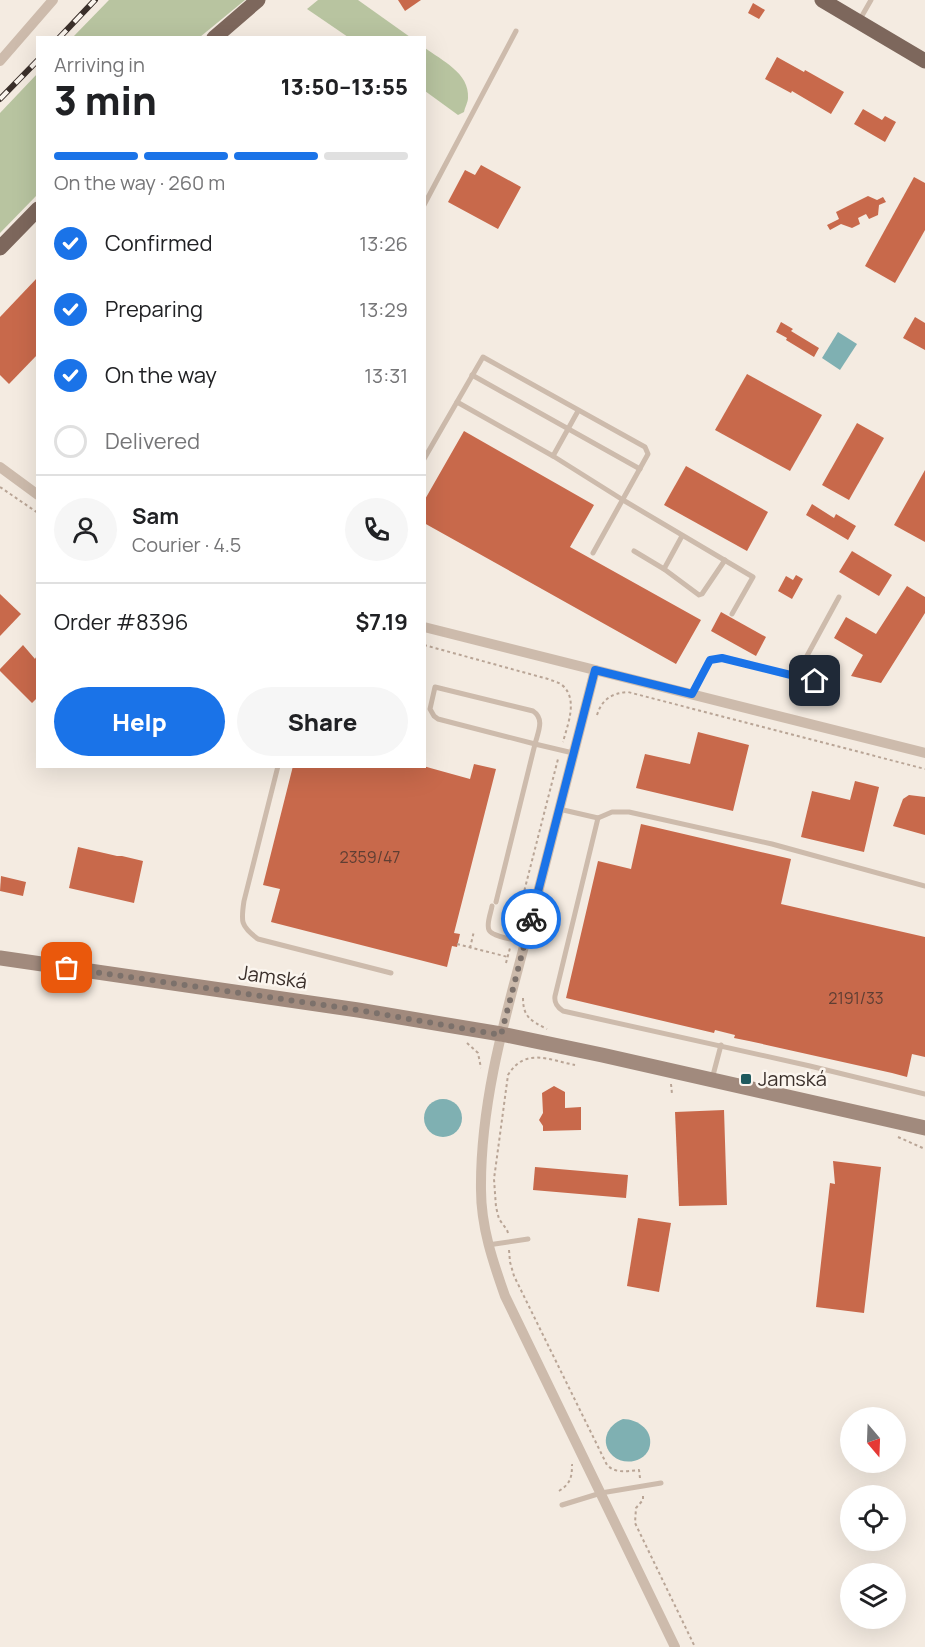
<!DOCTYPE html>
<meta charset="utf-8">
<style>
:root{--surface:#fff;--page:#f6f6f6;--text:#202124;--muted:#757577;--line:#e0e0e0;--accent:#1a73e8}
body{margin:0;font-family:Manrope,sans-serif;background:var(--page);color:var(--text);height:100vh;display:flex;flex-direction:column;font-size:22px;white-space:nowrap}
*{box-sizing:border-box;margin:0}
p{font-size:20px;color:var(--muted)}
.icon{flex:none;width:33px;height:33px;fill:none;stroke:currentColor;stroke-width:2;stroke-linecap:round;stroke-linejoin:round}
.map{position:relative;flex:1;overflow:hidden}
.sheet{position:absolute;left:36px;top:36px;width:390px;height:732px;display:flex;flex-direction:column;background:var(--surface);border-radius:0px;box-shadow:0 6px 24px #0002}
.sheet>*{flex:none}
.needle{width:39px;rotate:161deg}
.buttons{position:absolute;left:840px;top:1407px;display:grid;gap:12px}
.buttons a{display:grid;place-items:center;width:66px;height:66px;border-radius:50%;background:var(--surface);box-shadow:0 6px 24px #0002;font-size:30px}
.pin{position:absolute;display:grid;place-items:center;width:51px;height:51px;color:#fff;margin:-26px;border-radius:12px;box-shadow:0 3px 9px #0006}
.courier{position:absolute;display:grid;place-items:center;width:60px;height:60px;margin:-30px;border:4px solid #1a73e8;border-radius:50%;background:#fff;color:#222;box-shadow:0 2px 8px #0007}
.headline em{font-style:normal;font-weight:800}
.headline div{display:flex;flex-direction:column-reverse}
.headline{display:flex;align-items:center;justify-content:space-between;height:102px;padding:0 18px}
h1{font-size:39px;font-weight:800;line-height:45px}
.bar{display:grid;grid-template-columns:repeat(4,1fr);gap:9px 6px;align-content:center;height:72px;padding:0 18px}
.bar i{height:8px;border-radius:4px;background:var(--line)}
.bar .selected{background:var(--accent)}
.bar p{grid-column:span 4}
.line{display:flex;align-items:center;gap:15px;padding:0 18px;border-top:2px solid var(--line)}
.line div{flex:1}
.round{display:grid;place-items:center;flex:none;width:63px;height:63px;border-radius:32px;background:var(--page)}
ol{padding:0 18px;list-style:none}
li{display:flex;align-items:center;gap:18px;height:66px}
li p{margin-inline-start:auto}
li .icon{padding:6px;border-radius:50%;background:var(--accent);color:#fff;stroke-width:4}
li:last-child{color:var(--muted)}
li i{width:33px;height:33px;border:3px solid var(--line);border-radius:50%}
.primary-button{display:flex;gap:12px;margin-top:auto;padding:12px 18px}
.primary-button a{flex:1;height:69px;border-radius:36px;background:var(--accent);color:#fff;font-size:24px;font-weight:800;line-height:69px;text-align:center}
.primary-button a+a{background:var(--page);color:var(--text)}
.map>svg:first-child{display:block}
.green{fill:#b8c4a0}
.water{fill:#7fb0b2}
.building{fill:#c8694b}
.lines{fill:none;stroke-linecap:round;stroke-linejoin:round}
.path{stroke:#b9a596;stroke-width:2;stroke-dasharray:3 3;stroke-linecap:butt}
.lane{stroke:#cdbbac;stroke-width:5}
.street{stroke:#cdbbac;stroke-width:10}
.secondary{stroke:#a18a7d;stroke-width:15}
.primary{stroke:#7d675c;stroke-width:15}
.rail-casing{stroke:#3b302b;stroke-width:6}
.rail{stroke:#fbf5ee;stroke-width:4;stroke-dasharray:11;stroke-linecap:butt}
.done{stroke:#7c716b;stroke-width:6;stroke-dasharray:0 10.8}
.route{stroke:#1a73e8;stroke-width:8}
.poi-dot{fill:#1f5a5e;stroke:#fbf5ee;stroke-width:2}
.labels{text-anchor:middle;stroke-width:5;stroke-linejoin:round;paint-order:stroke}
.number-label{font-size:16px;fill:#5e3e33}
.street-label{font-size:20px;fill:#3b302b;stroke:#fbf5ee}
.poi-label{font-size:20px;fill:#3b302b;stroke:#fbf5ee;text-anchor:start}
</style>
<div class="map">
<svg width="925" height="1647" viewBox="0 0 925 1647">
<rect width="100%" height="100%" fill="#f4ebe1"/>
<g class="green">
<polygon points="109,0 245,0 200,37 73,37"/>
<polygon points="318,0 358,0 410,37 348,37 307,9"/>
<path d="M425 48C441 60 470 73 468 98 468 102 465 107 464 112L458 115 425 91Z"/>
<polygon points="37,74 37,195 0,233 0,113"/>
</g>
<g class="water">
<polygon points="838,332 857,344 840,370 822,358"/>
<circle cx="443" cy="1118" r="19"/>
<path d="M623 1419C638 1419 655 1431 649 1449 644 1462 624 1466 613 1456 599 1443 607 1425 623 1419Z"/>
</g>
<g class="building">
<polygon points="398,0 421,0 405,11"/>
<polygon points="753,3 765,10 759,19 748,13"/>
<polygon points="777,57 804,72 805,70 844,92 831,114 792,91 791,93 765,79"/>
<polygon points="863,109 882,120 885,116 896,122 885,142 854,124"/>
<polygon points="481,165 521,187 498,229 448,202 465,170 475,175"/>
<polygon points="914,177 925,183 925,230 895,283 865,266"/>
<polygon points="868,196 877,200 883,197 886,202 879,205 878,215 869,219 866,214 858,218 860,224 852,228 841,224 830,230 827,225 839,219 836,212"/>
<polygon points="38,277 38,354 9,384 0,375 0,317"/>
<polygon points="915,317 925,323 925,350 903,338"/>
<polygon points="781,322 793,329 791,331 819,348 814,357 786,340 787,338 776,332"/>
<polygon points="747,374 822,415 790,471 715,430"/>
<polygon points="857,423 884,438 849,500 822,485"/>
<polygon points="464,431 594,505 570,547 701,620 676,664 424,523 424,501"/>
<polygon points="686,466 768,512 747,551 664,505"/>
<polygon points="925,470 925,542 894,525"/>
<polygon points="812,504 834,518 836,514 856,526 848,540 806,515"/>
<polygon points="852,551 892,575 879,596 839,572"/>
<polygon points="796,575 803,579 792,599 778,591 786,576 793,580"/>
<polygon points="907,586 925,597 925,613 881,683 851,676 863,655 834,638 846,617 876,634"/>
<polygon points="0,594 21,614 0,636"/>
<polygon points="721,612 766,637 756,656 711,631"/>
<polygon points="23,645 35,659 38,653 38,697 32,703 0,671 0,669"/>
<polygon points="698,732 749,745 733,811 636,788 645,754 690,764"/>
<polygon points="474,764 496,769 454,933 460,934 457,947 452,946 447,967 271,922 280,889 263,885 293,766 423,766 470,779"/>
<polygon points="855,781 879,787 864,852 801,837 812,791 850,800"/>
<polygon points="909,795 925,797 925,835 893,826 903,799"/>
<polygon points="641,824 791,859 781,904 925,937 925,1057 912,1054 907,1077 892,1073 749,1041 734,1038 735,1035 715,1030 714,1033 566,998 598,861 631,869"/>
<polygon points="78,847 117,856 122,856 143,861 134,903 69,888"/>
<polygon points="1,876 26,882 23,896 0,891"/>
<polygon points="554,1086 565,1092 565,1108 581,1107 581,1130 543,1131 543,1126 539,1120 543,1113 542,1093"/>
<polygon points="724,1110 727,1205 679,1206 675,1112"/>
<polygon points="833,1161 881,1167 864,1313 816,1307 830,1183 835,1184"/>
<polygon points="535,1167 628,1175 626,1198 533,1190"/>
<polygon points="638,1218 671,1223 659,1292 627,1286"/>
</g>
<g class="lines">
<g class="path">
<polyline points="0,487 38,513"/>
<path d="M424 645 548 679C553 681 558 682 562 685 579 699 567 726 563 742"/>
<path d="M597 715C602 699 612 693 628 692L925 769"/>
<polyline points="514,931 558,759"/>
<polyline points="457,944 508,957"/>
<polyline points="470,948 474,931"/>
<polyline points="506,963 510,948"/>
<path d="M523 998C523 1017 531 1021 547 1029"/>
<polyline points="467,1043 478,1053 481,1068"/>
<polyline points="671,1084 672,1094"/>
<polyline points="898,1137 925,1149"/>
<path d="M508 1233 507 1230 499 1219 496 1207 494 1179 508 1075C525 1047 549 1060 575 1065"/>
<path d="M509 1250 510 1262 514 1276 607 1465C616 1474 627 1471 639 1470L640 1478"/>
<path d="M559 1491C570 1484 572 1478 572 1465H573"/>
<polyline points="643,1496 643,1500 636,1508 635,1523 695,1647"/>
</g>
<g class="lane">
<polyline points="859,21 871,0"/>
<polyline points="424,205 516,31"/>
<polyline points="472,375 640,469"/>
<polyline points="457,402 553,456 623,500 753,577 732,614"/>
<polyline points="553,456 578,411"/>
<polyline points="424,459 483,357 645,447 648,454 593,553"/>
<polyline points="634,551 664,569 699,595 702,594 725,560"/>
<polyline points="664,569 682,536"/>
<polyline points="796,676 839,597"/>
<path d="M435 687 533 711C545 719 538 732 535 744L438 719 434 716 430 709Z"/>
<polyline points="692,694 710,660 722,658 834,685"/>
<path d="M278 766 244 901C241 921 240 926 258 939L391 973"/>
<polyline points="559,809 598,818 612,812 629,812 772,844 925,886"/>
<path d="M598 818 555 996C554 1003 557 1007 563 1011L810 1066 925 1094"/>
<polyline points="496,902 535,744 573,753"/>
<path d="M492 906C491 913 486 924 489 930 492 937 517 940 525 942"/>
<polyline points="712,1079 721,1045"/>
<polyline points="488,1245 528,1239"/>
<polyline points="562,1505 601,1493 661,1483"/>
</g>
<g class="street">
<polyline points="0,61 53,0"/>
<polyline points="0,467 38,495"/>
<polyline points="424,627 925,753"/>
<path d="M595 670C572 760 549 850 526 939 504 1021 480 1105 481 1190 481 1227 493 1262 505 1296L675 1647"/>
</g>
<polyline class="secondary" points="0,958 358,1010 501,1034 602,1055 925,1128"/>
<g class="primary">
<polyline points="822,0 925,61"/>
<polyline points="214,38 258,0"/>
<polyline points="0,248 38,209"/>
</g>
<g class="rail-casing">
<g id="rail">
<polyline points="59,38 95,0"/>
<polyline points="0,99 38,60"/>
</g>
</g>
<use href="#rail" class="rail"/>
</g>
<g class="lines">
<polyline class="done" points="67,968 358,1010 501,1035 531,919"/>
<polyline class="route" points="531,919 595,670 692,694 710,660 722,658 815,681"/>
</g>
<rect class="poi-dot" x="740" y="1073" width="12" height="12" rx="3"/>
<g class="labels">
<g class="number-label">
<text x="370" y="863">2359/47</text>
<text x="856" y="1004">2191/33</text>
</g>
<g class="street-label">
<text transform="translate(273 977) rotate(8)" y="7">Jamská</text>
</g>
<g class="poi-label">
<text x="758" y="1086">Jamská</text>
</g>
</g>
</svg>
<div class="buttons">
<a><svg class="needle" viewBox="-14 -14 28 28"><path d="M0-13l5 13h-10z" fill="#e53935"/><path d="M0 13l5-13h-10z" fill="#757577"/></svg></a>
<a><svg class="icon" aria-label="locate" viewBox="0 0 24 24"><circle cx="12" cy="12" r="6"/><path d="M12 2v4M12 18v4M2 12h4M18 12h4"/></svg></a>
<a><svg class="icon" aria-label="layers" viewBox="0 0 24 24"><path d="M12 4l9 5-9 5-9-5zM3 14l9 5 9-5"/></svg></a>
</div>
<div class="pin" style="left:67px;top:968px;background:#ea580c"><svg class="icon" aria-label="bag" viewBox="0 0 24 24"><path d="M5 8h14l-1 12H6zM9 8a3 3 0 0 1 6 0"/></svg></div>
<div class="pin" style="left:815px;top:681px;background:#1f2937"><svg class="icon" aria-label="home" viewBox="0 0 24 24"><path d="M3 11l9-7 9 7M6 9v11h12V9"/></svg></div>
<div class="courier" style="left:531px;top:919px"><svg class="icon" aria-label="bike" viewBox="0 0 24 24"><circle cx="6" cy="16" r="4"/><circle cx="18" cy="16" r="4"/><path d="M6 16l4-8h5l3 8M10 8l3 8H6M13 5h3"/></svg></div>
<section class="sheet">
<div class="headline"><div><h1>3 min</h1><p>Arriving in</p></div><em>13:50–13:55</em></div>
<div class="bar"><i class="selected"></i><i class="selected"></i><i class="selected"></i><i></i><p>On the way · 260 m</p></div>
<ol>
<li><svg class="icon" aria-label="check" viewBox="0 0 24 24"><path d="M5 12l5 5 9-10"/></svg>Confirmed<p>13:26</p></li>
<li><svg class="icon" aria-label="check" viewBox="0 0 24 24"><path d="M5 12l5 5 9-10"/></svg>Preparing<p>13:29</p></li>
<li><svg class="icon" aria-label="check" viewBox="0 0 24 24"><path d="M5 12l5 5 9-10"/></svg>On the way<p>13:31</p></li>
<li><i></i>Delivered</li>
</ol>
<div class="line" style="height:108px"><a class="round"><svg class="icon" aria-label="person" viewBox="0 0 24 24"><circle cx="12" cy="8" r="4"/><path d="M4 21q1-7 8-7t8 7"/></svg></a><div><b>Sam</b><p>Courier · 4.5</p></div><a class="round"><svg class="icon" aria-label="phone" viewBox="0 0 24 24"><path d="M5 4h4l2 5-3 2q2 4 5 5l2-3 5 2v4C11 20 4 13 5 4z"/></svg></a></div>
<div class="line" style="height:78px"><div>Order #8396</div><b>$7.19</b></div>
<div class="primary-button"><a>Help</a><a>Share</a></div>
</section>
</div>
